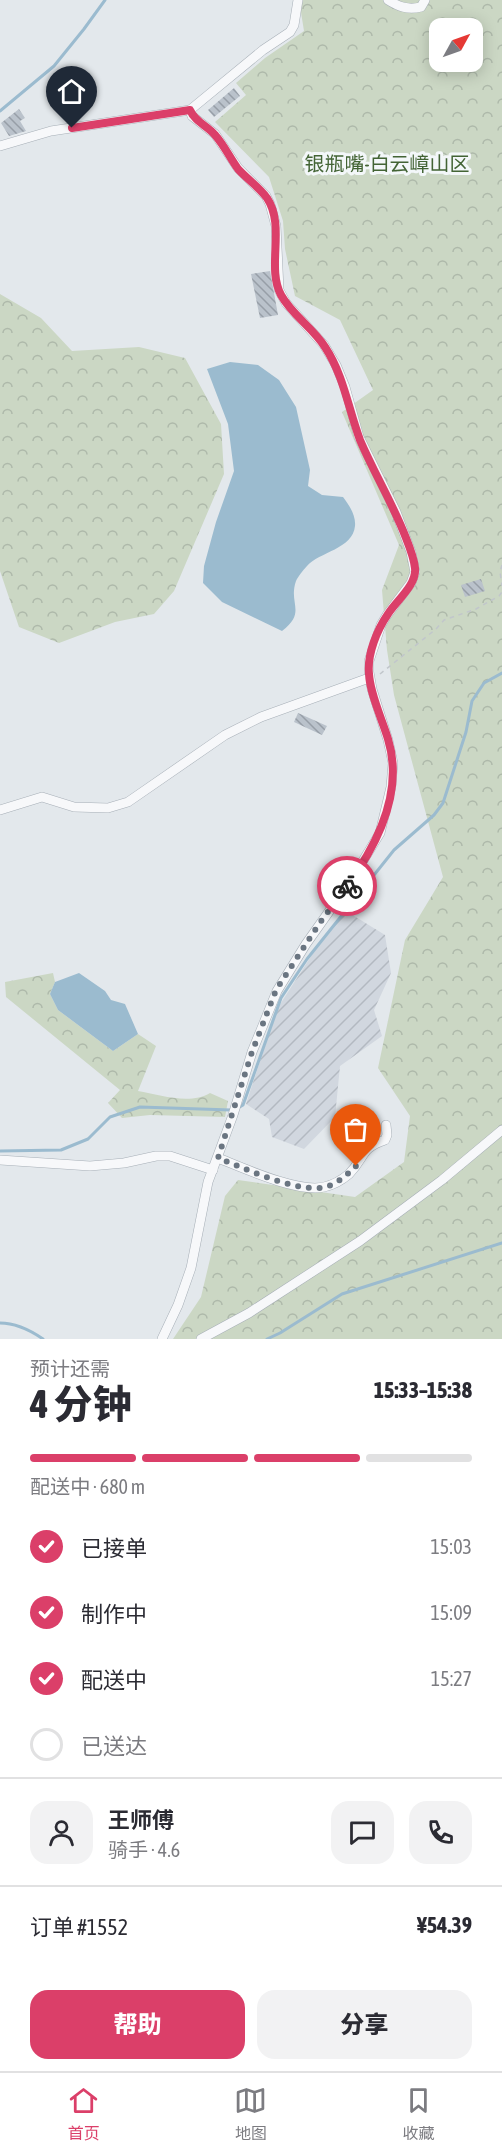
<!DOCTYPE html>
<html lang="zh">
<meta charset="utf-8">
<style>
:root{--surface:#fff;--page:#f2f2f3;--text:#2b2b33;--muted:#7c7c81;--line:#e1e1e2;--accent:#db3f69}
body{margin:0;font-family:"Asap Condensed","Noto Sans SC",sans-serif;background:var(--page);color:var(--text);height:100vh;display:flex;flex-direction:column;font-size:22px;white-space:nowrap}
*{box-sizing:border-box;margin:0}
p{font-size:20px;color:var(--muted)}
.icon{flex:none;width:33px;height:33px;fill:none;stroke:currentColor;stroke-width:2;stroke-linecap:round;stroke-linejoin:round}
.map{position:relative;height:1339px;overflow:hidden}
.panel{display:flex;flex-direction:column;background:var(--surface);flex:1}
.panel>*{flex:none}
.needle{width:39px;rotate:50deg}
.tools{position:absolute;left:429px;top:18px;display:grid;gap:12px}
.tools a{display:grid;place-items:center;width:54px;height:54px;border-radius:12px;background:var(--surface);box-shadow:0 3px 15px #0003;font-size:30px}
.pin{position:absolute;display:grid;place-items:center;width:51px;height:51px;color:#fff;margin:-62px -26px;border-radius:50% 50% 50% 0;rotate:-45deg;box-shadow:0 0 6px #0007}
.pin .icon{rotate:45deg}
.courier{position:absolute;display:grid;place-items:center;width:60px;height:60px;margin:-30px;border:4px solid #db3f69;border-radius:50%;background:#fff;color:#222;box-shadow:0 2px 8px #0007}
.overview em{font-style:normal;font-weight:800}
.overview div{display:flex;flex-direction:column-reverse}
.overview{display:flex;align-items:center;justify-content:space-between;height:102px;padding:0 30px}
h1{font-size:39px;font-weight:800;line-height:45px}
.bar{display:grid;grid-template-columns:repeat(4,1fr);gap:9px 6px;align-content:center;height:72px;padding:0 30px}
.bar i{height:8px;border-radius:4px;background:var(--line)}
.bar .current{background:var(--accent)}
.bar p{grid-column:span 4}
.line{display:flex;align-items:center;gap:15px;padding:0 30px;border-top:2px solid var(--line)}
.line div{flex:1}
.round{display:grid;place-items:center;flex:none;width:63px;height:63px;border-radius:18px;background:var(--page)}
ol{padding:0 30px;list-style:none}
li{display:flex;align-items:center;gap:18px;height:66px}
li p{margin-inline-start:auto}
li .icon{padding:6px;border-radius:50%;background:var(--accent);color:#fff;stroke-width:4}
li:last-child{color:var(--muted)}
li i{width:33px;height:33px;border:3px solid var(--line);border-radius:50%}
.action{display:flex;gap:12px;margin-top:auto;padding:12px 30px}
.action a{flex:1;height:69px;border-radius:18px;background:var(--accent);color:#fff;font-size:24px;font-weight:800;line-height:69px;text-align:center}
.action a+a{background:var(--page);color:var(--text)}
.tabs{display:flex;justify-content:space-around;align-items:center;height:84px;border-top:2px solid var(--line);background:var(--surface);font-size:16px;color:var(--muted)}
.tabs a{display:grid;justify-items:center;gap:3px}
.tabs .current{color:var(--accent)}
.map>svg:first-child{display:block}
.industrial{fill:url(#industrial-furrows)}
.forest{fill:url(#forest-crowns);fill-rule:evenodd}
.water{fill:#9bbbcf}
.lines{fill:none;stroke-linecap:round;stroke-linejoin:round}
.stream{stroke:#9bbbcf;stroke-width:3}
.building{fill:url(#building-back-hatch)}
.minor-casing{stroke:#a7afb7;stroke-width:10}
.path{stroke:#c1c6cb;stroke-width:1.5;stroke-dasharray:4.5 4.5;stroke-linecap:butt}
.minor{stroke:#f7f8fa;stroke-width:9}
.done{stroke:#6a7581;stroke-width:6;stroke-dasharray:0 10.8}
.route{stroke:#db3f69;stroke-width:8}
.labels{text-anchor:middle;stroke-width:6;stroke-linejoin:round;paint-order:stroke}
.park-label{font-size:20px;fill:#436435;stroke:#f3f7f9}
</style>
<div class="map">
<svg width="502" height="1339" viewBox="0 0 502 1339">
<defs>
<pattern id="industrial-furrows" width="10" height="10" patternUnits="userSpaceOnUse" patternTransform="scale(1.5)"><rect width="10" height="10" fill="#d1d7df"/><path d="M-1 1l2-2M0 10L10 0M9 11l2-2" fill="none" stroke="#b3b9c1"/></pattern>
<pattern id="forest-crowns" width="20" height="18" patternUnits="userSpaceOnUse" patternTransform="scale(1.5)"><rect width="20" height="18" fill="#cbd7c4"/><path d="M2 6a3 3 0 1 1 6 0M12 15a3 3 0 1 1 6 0" fill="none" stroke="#aeb9aa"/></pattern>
<pattern id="building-back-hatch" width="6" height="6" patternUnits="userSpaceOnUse" patternTransform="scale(1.5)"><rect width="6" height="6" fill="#bac2cb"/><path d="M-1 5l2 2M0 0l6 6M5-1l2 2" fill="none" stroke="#979ea7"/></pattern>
</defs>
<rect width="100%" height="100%" fill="#e3e8ec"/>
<polygon class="industrial" points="346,911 385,935 391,973 374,1010 382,1036 340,1066 335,1117 304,1149 272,1137 269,1119 246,1104 277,1009 317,947"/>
<g class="forest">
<path d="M299 0H502V1339H173L201 1297 225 1196 238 1180 355 1197 404 1162 410 1116 378 1068 405 940 443 877 394 695 387 650 382 590 399 545 342 412 373 390 340 320 295 296 285 249 283 221 269 177 215 122 246 95 236 83 265 58 304 31ZM440 28H472V62H440Z"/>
<polygon points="0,294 41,318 72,351 139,347 185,358 221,424 224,474 174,591 154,614 115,622 59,643 19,627 0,571"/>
<path d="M53 973 55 982 50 994 58 1010 113 1051 138 1034 156 1046 138 1091C160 1095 190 1105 210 1093L228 1101 225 1117 150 1115 122 1118 108 1103 120 1090 6 997 5 982Z"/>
</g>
<g class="water">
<path d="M230 362 258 365 279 380 296 407 310 470 308 486 322 495 343 497C349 505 356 515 355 526 353 549 319 552 307 566 303 570 298 577 296 581 288 604 307 612 282 631L222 602 203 583 204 566 216 522 234 471 228 424 207 369Z"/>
<polygon points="79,973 105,991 111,1000 125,1004 138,1034 113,1051 58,1010 50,994 55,982"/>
</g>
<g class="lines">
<g class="stream">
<polyline points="0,111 54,66 84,29 105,0"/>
<polyline points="238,1108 243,1105 281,998 307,959 394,850 434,815 443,803 466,732 472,701 484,683 502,673"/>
<polyline points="0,1151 61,1150 88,1139 110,1117 140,1107 231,1110"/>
<path d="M0 1323C16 1323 30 1330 43 1339"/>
<polyline points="267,1339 280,1333 342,1294 502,1243"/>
</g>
</g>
<g class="building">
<polygon points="234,88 240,96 214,117 208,110"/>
<polygon points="19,109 25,118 20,121 26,131 9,136 1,123"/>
<polygon points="270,271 278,315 260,318 251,274"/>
<polygon points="481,579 485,591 465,597 461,585"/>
<polygon points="298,713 327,726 322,735 294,722"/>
</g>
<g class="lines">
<g class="minor-casing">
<g id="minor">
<path d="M388 0C399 7 408 10 421 7L425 0"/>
<polyline points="0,146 51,131 190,110 263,50 290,32 294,25 298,0"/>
<polyline points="0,810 42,797 74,807 108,808 128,802 225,735 261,717 369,678"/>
<path d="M218 1158C243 1168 298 1193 324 1187 333 1185 342 1180 349 1174 365 1158 360 1148 385 1140L387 1135 386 1125"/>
<polyline points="0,1160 90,1166 124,1163 156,1156 170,1156 213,1170"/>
<polyline points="162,1339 178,1305 191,1268 208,1182 233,1115 252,1052 277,991 306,944 350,882 380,833 391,787 393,763 388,740 372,689 369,672 369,661 381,625 387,615 411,583 415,572 411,552 396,512 359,437 345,387 336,365 324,345 286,303 279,290 276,226 270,204 266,196 238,168 215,134 192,116 190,110"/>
<polyline points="201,1339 249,1313 360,1241 442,1180 502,1130"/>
</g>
</g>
<g class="path">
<polyline points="502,565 500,572 502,586"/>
<polyline points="380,674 436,629 444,620 476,609 499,596 502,592"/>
</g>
<use href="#minor" class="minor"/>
</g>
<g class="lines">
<path class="done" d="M347 886 319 924 276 990 252 1052 218 1158C247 1169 289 1190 321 1188 335 1186 347 1175 356 1166"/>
<path class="route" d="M72 128 190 110C195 122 208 126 215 135 224 145 230 158 238 169 247 179 259 187 267 198 286 226 266 267 281 295 292 315 313 328 325 347 344 376 348 408 360 440 374 473 393 504 406 538 410 548 414 558 415 568 417 585 396 601 388 614 377 630 367 654 369 674 370 694 382 719 388 739 404 791 378 844 347 886"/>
</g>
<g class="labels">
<g class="park-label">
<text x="387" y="171">银瓶嘴-白云嶂山区</text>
</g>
</g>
</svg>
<div class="tools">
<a><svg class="needle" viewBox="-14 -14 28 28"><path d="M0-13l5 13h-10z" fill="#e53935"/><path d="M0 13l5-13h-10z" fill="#7c7c81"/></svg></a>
</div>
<div class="pin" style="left:356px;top:1166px;background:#ea580c"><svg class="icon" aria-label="bag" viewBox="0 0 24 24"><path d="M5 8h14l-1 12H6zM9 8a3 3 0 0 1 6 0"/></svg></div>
<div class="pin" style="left:72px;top:128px;background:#1f2937"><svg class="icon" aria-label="home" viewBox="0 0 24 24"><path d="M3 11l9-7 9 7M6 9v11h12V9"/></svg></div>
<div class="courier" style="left:347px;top:886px"><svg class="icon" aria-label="bike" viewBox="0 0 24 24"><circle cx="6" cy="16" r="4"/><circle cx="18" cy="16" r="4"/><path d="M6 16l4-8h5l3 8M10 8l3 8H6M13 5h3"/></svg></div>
</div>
<section class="panel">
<div class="overview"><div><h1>4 分钟</h1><p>预计还需</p></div><em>15:33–15:38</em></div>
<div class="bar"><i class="current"></i><i class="current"></i><i class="current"></i><i></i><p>配送中 · 680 m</p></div>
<ol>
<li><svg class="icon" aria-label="check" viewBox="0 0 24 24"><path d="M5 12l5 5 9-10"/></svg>已接单<p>15:03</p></li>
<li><svg class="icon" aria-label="check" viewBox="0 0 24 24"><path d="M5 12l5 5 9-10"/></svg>制作中<p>15:09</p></li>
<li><svg class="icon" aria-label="check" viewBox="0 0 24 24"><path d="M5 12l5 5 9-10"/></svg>配送中<p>15:27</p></li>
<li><i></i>已送达</li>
</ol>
<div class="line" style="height:108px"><a class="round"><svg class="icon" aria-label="person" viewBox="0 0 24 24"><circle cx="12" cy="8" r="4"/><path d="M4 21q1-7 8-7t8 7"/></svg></a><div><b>王师傅</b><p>骑手 · 4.6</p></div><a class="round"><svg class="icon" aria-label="chat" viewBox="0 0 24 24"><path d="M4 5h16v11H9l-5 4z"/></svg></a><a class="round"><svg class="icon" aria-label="phone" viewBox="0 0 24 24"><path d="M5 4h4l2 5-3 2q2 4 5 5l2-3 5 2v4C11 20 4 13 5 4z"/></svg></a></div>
<div class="line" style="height:78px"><div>订单 #1552</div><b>¥54.39</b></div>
<div class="action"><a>帮助</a><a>分享</a></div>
</section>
<nav class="tabs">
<a class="current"><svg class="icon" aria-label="home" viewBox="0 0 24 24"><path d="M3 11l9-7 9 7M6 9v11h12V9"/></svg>首页</a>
<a><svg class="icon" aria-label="map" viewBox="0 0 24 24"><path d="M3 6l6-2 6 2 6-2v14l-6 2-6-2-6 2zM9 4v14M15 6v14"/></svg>地图</a>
<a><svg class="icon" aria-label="saved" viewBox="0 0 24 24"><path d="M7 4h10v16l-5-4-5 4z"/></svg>收藏</a>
</nav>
